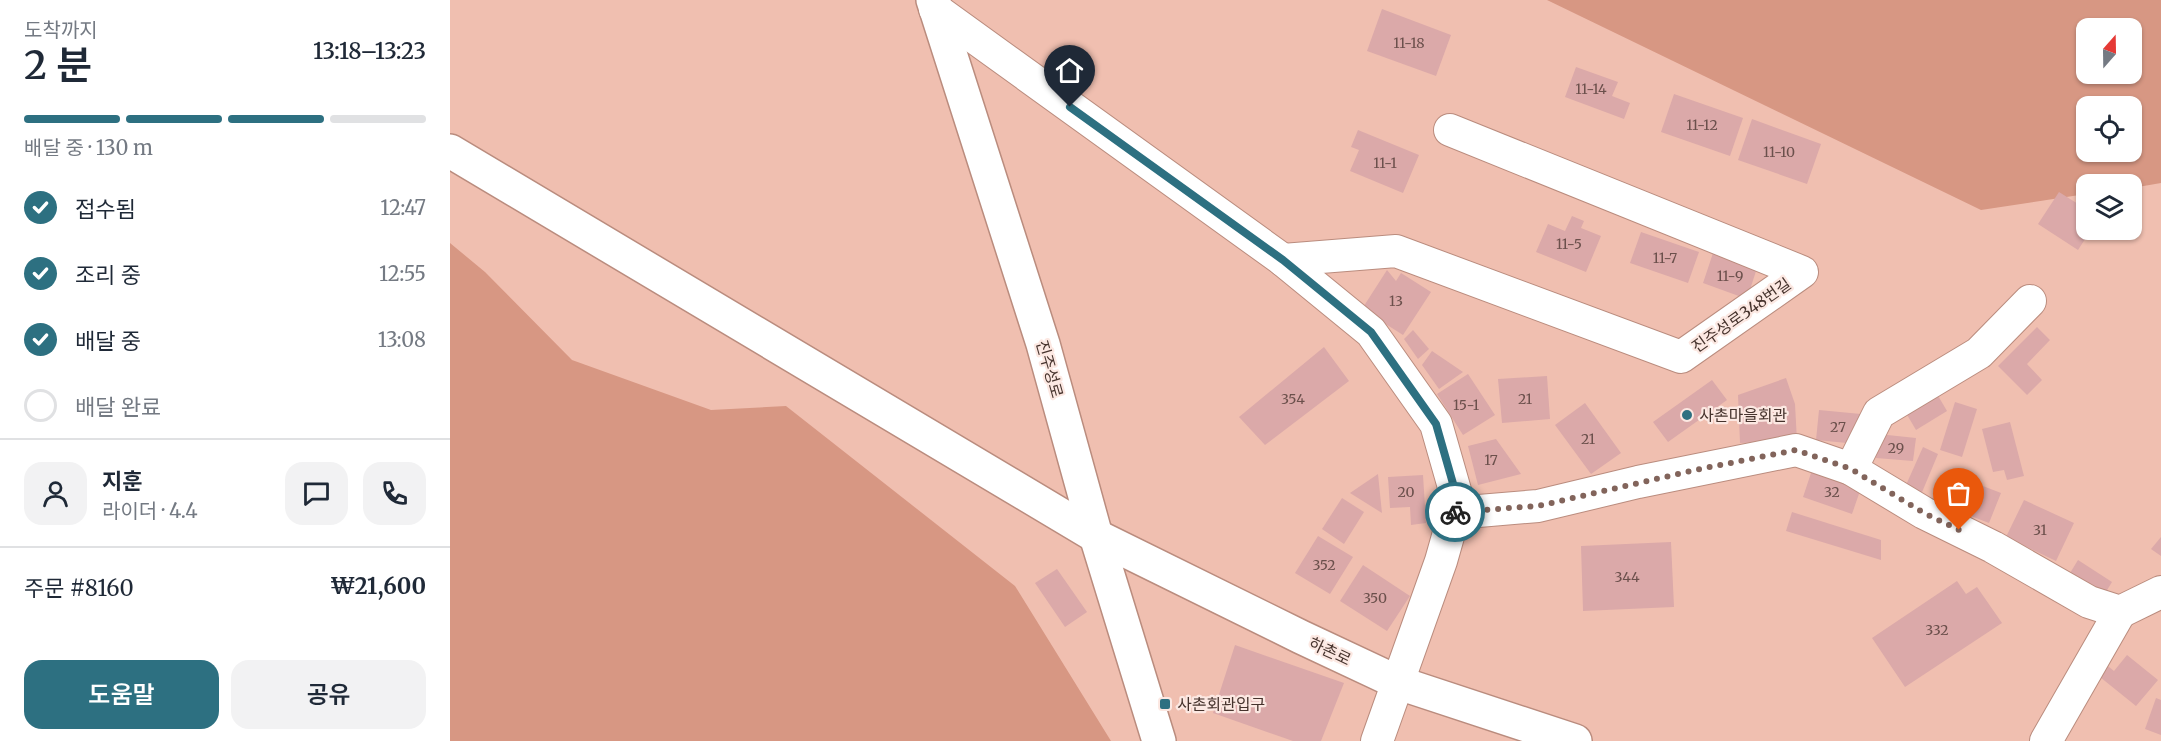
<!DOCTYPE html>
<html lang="ko">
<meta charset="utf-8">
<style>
:root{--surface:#fff;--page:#f2f2f3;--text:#1f2937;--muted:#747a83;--line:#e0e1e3;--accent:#2d7081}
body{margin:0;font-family:Merriweather,"Noto Sans KR",serif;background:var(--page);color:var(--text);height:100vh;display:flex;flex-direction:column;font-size:22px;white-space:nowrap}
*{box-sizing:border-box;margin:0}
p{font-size:20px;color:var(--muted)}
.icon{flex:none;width:33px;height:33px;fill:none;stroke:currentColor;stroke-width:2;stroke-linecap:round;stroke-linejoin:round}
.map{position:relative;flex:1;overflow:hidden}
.side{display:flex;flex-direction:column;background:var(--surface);width:450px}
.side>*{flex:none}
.needle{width:39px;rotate:20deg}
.tools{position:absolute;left:1626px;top:18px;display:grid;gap:12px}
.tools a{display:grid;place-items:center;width:66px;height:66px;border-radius:12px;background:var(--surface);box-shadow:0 2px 4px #0004;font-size:30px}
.pin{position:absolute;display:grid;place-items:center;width:51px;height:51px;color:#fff;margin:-62px -26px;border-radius:50% 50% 50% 0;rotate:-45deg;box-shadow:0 0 6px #0007}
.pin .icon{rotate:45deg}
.courier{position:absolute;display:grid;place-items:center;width:60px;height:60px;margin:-30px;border:4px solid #2d7081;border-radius:50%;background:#fff;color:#222;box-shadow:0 2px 8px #0007}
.headline em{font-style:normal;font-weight:600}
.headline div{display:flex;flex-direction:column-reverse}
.headline{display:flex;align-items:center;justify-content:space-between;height:102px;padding:0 24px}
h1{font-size:39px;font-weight:600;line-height:45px}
.bar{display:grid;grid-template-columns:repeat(4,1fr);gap:9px 6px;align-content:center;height:72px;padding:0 24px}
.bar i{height:8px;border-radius:4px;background:var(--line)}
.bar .on{background:var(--accent)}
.bar p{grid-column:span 4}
.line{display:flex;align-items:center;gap:15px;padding:0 24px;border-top:2px solid var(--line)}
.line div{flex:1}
.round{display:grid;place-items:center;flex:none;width:63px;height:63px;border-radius:18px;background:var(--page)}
ol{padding:0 24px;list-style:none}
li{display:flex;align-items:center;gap:18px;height:66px}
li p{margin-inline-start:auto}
li .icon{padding:6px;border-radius:50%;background:var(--accent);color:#fff;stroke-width:4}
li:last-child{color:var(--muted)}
li i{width:33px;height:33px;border:3px solid var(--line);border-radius:50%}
.primary-button{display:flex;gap:12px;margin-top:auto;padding:12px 24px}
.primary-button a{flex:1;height:69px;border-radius:18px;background:var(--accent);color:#fff;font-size:24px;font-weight:600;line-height:69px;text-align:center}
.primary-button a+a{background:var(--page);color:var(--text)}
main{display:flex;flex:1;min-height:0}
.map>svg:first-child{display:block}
.green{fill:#d79783;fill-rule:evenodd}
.building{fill:#dba9a9}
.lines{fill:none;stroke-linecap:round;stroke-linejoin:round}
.street-casing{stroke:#ba8c7e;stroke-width:34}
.secondary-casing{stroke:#ba8c7e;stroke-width:36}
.street{stroke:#fff;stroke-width:32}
.secondary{stroke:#fff;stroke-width:33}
.done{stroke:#82645b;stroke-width:6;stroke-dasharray:0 10.8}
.route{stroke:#2d7081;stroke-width:8}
.poi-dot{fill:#2d7081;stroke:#fce8e2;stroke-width:2}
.labels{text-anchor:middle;stroke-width:4.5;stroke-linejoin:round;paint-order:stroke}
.number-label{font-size:14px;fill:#6b504c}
.street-label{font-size:16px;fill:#46332d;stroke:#fce8e2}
.poi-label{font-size:16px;fill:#46332d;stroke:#fce8e2;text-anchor:start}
</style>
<main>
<section class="side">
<div class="headline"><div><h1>2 분</h1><p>도착까지</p></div><em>13:18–13:23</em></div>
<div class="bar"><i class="on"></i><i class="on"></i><i class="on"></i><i></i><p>배달 중 · 130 m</p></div>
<ol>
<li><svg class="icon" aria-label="check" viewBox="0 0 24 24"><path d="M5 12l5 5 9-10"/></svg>접수됨<p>12:47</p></li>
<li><svg class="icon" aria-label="check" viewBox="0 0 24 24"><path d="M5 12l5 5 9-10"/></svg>조리 중<p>12:55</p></li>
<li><svg class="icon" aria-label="check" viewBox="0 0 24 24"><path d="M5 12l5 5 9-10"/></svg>배달 중<p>13:08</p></li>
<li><i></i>배달 완료</li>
</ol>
<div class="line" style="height:108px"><a class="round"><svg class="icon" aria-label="person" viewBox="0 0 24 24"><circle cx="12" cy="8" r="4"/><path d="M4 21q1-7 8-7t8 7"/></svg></a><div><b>지훈</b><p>라이더 · 4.4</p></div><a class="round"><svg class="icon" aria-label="chat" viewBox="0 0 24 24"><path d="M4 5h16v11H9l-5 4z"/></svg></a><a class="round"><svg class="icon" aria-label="phone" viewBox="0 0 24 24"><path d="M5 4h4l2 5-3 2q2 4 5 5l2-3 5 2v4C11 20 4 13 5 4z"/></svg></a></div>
<div class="line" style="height:78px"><div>주문 #8160</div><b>₩21,600</b></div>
<div class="primary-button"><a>도움말</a><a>공유</a></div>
</section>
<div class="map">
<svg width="1711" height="741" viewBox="0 0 1711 741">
<rect width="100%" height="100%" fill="#f0bfb0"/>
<g class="green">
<path d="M1097 0H1711V183L1682 188V184H1636V194L1531 210ZM1636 28H1682V74H1636ZM1636 106H1682V152H1636Z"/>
<polygon points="0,243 35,272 122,360 261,410 336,406 565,586 661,741 0,741"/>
</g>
<g class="building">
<polygon points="932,9 1001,35 986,76 917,51"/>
<polygon points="1126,67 1168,82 1162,96 1180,103 1174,119 1115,97"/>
<polygon points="1224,94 1293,118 1280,156 1211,132"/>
<polygon points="1302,119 1371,144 1357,184 1288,160"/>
<polygon points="908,130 969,155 953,193 900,171 909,150 901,147"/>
<polygon points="1609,192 1636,209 1636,230 1641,230 1628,250 1588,224"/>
<polygon points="1122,216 1134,221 1131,228 1151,236 1136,272 1086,252 1098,224 1115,231"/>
<polygon points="1191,232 1249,252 1238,283 1180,263"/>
<polygon points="1263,253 1307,268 1297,299 1253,283"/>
<polygon points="937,270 946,281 951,273 981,292 953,335 912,309"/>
<polygon points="1587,327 1600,340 1577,364 1592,380 1577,395 1548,366"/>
<polygon points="963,330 979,349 968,359 954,339"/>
<polygon points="874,347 899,381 815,445 789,417"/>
<polygon points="982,351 1013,372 989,389 972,365"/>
<polygon points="1018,374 1045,415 1013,435 987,394"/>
<polygon points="1097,376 1100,419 1052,423 1048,379"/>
<polygon points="1336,378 1345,404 1347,441 1290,443 1288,395"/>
<polygon points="1262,380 1277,400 1218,442 1203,422"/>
<polygon points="1487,394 1497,411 1466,430 1456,413"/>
<polygon points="1505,402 1527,409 1512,457 1490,450"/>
<polygon points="1135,403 1171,453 1141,474 1105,425"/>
<polygon points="1369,410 1411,414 1407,444 1366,440"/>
<polygon points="1560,422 1574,476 1557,480 1554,470 1543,472 1532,429"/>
<polygon points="1428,434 1466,438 1463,461 1426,458"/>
<polygon points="1046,439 1071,474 1028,485 1018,446"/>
<polygon points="1473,447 1488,454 1470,497 1456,485"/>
<polygon points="1362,470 1411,488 1402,514 1353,497"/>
<polygon points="1499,473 1551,493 1539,523 1487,503"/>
<polygon points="928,474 932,513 900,493"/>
<polygon points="973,475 976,523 961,525 960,507 940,508 938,477"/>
<polygon points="892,498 914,512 894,544 872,529"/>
<polygon points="1574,500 1624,523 1606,561 1556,537"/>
<polygon points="1342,512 1431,540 1431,560 1336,531"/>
<polygon points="868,536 903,557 880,594 845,573"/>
<polygon points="1711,537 1711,556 1701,549"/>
<polygon points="1221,542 1224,607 1133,611 1131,546"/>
<polygon points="1628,560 1662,582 1651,600 1617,578"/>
<polygon points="913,565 960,596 937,631 890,601"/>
<polygon points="607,569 637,612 615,627 585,583"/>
<polygon points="1507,581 1516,594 1527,587 1552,623 1455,687 1422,638"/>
<polygon points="785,645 894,683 871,741 843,741 763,713"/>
<polygon points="1677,655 1708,680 1686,706 1650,677 1654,663 1664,671"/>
<polygon points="1706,698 1711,700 1711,735 1695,729"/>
</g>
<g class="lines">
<g class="street-casing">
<g id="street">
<polyline points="485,9 833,260 921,332 986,424 1008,501 991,561 927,741"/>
<polyline points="833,260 946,251 1231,357 1352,272 1000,130"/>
<polyline points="1401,469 1429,413 1529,353 1580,301"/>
<polyline points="1005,513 1088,506 1188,482 1346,450 1401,469 1474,513 1543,547 1639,602 1670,612 1711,592"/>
<polyline points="1596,741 1670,612"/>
</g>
</g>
<g class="secondary-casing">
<g id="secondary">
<polyline points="483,0 593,344 646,536 709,741"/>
<polyline points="0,151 646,536 851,637 949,683 1125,741"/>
</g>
</g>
<use href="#street" class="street"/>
<use href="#secondary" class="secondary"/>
</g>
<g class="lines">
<polyline class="done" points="1005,512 1088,506 1250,469 1346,450 1401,469 1474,513 1509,530"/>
<polyline class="route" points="620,107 833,260 921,332 986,424 1008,501 1005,512"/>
</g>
<g class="poi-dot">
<circle cx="1237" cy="415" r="6"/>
<rect x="709" y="698" width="12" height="12" rx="3"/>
</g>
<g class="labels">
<g class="number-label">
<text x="959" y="48">11-18</text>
<text x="1141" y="94">11-14</text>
<text x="1252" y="130">11-12</text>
<text x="1329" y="157">11-10</text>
<text x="935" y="168">11-1</text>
<text x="1119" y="249">11-5</text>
<text x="1215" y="263">11-7</text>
<text x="1280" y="281">11-9</text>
<text x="946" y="306">13</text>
<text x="843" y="404">354</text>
<text x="1075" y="404">21</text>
<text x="1016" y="410">15-1</text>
<text x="1388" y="432">27</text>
<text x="1138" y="444">21</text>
<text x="1446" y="453">29</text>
<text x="1041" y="465">17</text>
<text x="956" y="497">20</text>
<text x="1382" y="497">32</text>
<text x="1590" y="535">31</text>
<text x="874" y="570">352</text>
<text x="1177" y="582">344</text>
<text x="925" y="603">350</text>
<text x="1487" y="635">332</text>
</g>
<g class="street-label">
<text transform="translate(1291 315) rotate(-35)" y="6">진주성로348번길</text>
<text transform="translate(600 369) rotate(74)" y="6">진주성로</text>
<text transform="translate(880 651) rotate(25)" y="6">하촌로</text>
</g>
<g class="poi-label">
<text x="1249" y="421">사촌마을회관</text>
<text x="727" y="710">사촌회관입구</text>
</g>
</g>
</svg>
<div class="tools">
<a><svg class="needle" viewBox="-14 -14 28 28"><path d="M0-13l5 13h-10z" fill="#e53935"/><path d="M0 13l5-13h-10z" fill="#747a83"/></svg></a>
<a><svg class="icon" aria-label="locate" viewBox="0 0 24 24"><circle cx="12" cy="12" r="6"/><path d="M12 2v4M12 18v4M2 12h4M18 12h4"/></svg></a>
<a><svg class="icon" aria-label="layers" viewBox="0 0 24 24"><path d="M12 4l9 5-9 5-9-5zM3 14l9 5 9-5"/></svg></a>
</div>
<div class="pin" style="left:1509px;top:530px;background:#ea580c"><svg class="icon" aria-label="bag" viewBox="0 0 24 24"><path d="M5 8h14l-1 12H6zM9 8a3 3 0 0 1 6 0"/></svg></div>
<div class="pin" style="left:620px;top:107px;background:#1f2937"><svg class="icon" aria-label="home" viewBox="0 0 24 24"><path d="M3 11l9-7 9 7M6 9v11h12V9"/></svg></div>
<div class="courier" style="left:1005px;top:512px"><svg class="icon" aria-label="bike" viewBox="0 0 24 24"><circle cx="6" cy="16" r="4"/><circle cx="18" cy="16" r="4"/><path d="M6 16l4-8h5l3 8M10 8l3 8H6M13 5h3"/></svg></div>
</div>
</main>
